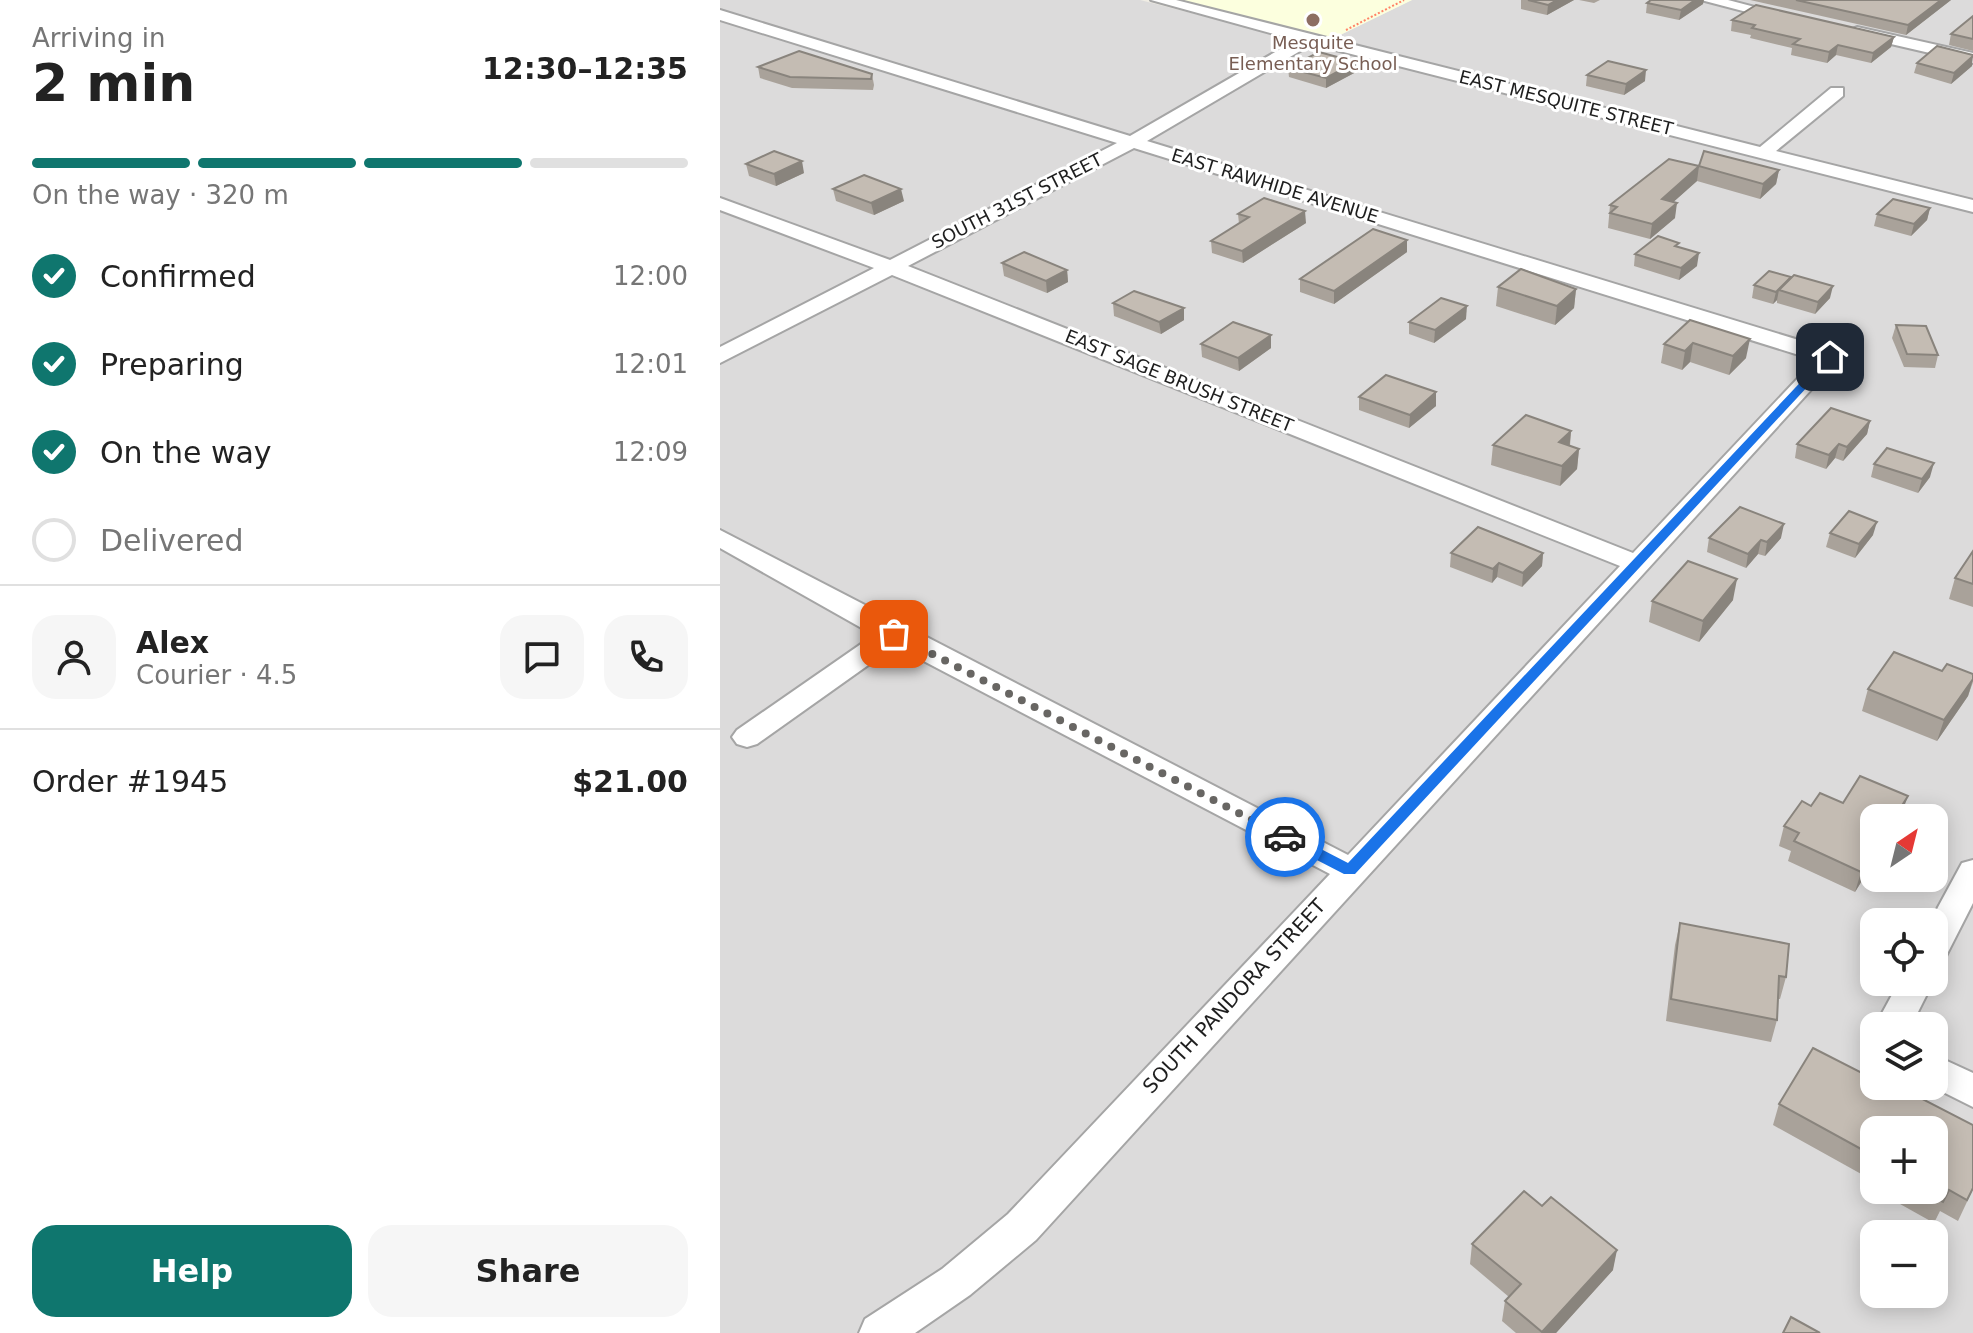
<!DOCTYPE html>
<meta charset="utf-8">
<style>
:root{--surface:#fff;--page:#f6f6f6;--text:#222;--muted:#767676;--line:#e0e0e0;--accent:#0f766e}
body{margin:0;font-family:"DejaVu Sans",sans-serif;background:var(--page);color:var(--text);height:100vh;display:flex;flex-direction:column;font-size:30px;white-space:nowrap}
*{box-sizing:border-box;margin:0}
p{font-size:26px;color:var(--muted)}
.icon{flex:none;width:44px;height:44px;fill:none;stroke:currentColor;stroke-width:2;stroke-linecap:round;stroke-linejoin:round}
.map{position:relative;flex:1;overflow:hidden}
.sheet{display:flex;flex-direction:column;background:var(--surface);width:720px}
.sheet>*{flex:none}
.needle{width:52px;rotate:35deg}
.buttons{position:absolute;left:1140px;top:804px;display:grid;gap:16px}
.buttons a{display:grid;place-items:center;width:88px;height:88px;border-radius:16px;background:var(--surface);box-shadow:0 4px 20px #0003;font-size:40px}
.pin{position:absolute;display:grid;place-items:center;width:68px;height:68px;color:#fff;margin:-34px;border-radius:16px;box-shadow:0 4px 12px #0006}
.courier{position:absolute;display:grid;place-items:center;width:80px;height:80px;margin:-40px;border:6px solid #1a73e8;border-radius:50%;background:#fff;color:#222;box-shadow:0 2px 10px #0007}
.head em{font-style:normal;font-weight:700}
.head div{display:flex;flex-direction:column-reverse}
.head{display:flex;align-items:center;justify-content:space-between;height:136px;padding:0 32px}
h1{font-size:52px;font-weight:700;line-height:60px}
.bar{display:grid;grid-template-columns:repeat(4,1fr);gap:12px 8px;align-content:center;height:96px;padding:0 32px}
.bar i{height:10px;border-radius:6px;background:var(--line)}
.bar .on{background:var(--accent)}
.bar p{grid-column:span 4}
.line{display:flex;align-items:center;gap:20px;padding:0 32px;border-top:2px solid var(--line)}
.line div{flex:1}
.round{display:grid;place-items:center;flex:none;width:84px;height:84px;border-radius:24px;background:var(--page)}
ol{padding:0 32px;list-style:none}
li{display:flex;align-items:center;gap:24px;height:88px}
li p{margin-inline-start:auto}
li .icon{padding:8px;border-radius:50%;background:var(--accent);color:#fff;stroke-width:4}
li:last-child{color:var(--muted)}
li i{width:44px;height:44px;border:4px solid var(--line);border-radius:50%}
.primary-button{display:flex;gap:16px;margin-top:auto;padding:16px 32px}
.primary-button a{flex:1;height:92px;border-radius:24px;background:var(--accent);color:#fff;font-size:32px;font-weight:700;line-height:92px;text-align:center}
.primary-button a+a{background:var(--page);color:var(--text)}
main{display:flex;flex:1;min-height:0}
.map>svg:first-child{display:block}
.residential{fill:#dcdbdb;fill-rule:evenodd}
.education{fill:#fcffde}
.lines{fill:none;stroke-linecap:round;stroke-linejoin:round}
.minor-casing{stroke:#a5a5a5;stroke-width:4}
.path{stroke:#ff8266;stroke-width:2;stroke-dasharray:2 2;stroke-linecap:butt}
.minor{fill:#fff;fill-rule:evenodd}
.wall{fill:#a9a29a}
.shaded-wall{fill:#89847d}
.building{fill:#c4bcb3;stroke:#89847d;stroke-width:2}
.route{fill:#1a73e8}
.done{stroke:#686663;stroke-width:8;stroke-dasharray:0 14.4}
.education-dot{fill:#8d6e63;stroke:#fff;stroke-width:3}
.labels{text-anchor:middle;stroke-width:6;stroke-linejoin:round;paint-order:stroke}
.far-education-label{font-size:18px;fill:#785e54;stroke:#fff}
.far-street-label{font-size:18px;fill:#1e1e1e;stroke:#fff}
.street-label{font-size:20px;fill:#1e1e1e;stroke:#fff}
</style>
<main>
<section class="sheet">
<div class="head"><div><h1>2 min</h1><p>Arriving in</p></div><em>12:30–12:35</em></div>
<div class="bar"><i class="on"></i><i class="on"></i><i class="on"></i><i></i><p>On the way · 320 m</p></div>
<ol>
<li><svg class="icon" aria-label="check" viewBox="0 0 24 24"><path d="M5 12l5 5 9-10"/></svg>Confirmed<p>12:00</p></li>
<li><svg class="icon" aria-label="check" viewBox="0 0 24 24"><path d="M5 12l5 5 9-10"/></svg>Preparing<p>12:01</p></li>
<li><svg class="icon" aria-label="check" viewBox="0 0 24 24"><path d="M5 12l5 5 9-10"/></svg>On the way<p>12:09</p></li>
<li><i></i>Delivered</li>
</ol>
<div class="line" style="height:144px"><a class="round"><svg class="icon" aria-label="person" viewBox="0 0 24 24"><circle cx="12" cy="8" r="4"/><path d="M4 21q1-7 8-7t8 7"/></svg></a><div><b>Alex</b><p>Courier · 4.5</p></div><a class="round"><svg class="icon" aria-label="chat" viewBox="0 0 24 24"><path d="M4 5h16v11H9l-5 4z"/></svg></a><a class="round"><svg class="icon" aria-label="phone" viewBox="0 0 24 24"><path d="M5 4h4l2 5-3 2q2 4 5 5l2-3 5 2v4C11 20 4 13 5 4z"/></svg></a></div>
<div class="line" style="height:104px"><div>Order #1945</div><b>$21.00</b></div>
<div class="primary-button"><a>Help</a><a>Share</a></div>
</section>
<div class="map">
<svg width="1253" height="1333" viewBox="0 0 1253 1333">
<rect width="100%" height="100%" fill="#f0ede4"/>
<g class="residential">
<path d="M0 0H420L1253 212V1333H0ZM1154 818H1214V878H1154ZM1154 922H1214V982H1154ZM1154 1026H1214V1086H1154ZM1154 1130H1214V1190H1154ZM1154 1234H1214V1294H1154Z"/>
<polygon points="692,0 1253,0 1253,200 612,39"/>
</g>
<polygon class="education" points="456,0 692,0 612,39"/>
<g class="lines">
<g class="minor-casing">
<g id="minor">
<path d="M431 0H456L1040 147 1111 88H1123V96L1056 151 1253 200V212L592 44 427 141 1118 352 1121 357 316 1240 250 1295 195 1333H139L145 1319 222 1269 288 1214 610 874 175 646 37 744 27 747 17 744 12 737 17 730 154 635 0 548V530L628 855 900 566 172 275 0 363V347L154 268 0 210V198L170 260 397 143 0 20V10L410 136 576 40ZM414 148 1095 360 913 553 188 266Z"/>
<polygon points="981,0 1008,0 1073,17 1065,22"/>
<polygon points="1137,27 1253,53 1253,63 1132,35 1132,29"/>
<polygon points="1253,860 1253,903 1226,956 1214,960 1214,922 1210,922 1242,863"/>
<polygon points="1179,982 1213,982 1191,1026 1155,1026"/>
<polygon points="1214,1055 1253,1073 1253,1107 1211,1086 1214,1086"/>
</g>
</g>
<polyline class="path" points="626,30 684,0"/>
<use href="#minor" class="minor"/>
</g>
<g class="wall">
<polygon points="801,0 854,0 827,15 801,9"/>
<polygon points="859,0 880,0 874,3"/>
<polygon points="1030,0 1231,0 1186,35"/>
<polygon points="927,3 983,4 959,20 926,13"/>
<polygon points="1253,16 1253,51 1229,45 1231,34"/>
<polygon points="1012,20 1174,37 1171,47 1151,63 1116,55 1107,63 1071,55 1072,48 1030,38 1031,35 1011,31"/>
<polygon points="1197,63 1252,66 1231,84 1194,73"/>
<polygon points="38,67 152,74 154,85 153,90 72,88 40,78"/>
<polygon points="568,68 636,72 606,88 569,77"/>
<polygon points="867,75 925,81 904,95 866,86"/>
<polygon points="26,164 84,173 56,186 29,176"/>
<polygon points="979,166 1059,170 1056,184 1040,199 977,181 953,202 955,218 930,239 888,228 890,205"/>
<polygon points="113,189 184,201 154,215 116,201"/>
<polygon points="1210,208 1207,220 1191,236 1154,226 1157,214"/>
<polygon points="518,214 586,223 523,263 492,253 491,241 519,224"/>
<polygon points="687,240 687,252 614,304 580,292 580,279"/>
<polygon points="959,247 977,266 959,280 914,266 915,254"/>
<polygon points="282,263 347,270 348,282 327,293 284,276"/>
<polygon points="1034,285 1110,298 1095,314 1057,303 1057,300 1053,304 1032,298"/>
<polygon points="778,287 856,289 854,308 835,325 776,306"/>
<polygon points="393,303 464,320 441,334 394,316"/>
<polygon points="746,319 714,343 689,334 689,322"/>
<polygon points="970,320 1026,358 1009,375 970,362 962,370 941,363 944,344"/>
<polygon points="1176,325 1218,355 1215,368 1184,367 1172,338"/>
<polygon points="481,344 551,348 519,371 482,357"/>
<polygon points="716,392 716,406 689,428 639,410 639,397"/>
<polygon points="1150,421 1147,434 1123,461 1115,458 1106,469 1075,458 1077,444"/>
<polygon points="851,431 850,446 859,449 857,469 840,486 771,465 773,445"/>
<polygon points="1154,464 1210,477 1198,493 1151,477"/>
<polygon points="1110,533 1153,535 1135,558 1106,547"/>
<polygon points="989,538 1061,538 1045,556 1038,554 1026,568 987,552"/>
<polygon points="1253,551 1253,607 1229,599 1235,578"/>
<polygon points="731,553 823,553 822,566 802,587 777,577 772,583 730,567"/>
<polygon points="1013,600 979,642 929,622 932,601"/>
<polygon points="1253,674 1253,682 1248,696 1217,741 1142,711 1148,689"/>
<polygon points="1123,803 1181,816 1154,818 1154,861 1135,892 1068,861 1071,851 1059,846 1064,826 1091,806"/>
<polygon points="960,923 1066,977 1060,999 1058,999 1057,1020 1051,1042 946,1021 955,945"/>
<polygon points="1093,1048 1154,1079 1154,1086 1167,1086 1184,1095 1187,1091 1253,1125 1253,1189 1238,1221 1220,1211 1214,1223 1155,1190 1214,1190 1214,1130 1154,1130 1154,1190 1141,1182 1143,1175 1053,1125 1059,1104"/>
<polygon points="752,1244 893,1270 836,1333 796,1333 782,1321 785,1301 789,1297 750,1264"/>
</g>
<g class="shaded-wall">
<polygon points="837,0 854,0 827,15 828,5"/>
<polygon points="975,0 984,0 983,4 959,20 961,10"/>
<polygon points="1221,0 1231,0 1186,35 1188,25"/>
<polygon points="1174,37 1171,47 1151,63 1153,53"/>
<polygon points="1118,45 1116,55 1107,63 1109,52"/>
<polygon points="1253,56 1252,66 1231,84 1234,73"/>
<polygon points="636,62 636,72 606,88 606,78"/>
<polygon points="926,70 925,81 904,95 906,84"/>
<polygon points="82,161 84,173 56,186 54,174"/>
<polygon points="979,166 977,181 940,214 942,199"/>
<polygon points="1059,170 1056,184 1040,199 1043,184"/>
<polygon points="181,189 184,201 154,215 151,203"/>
<polygon points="957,203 955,218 930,239 932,224"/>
<polygon points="1210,208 1207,220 1191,236 1194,224"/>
<polygon points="585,211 586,223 523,263 522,251"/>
<polygon points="687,240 687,252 614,304 614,291"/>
<polygon points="979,253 977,266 959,280 961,268"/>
<polygon points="347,270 348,282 327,293 326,281"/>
<polygon points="1071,277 1059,290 1057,300 1053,304 1056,292"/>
<polygon points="1113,286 1110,298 1095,314 1098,302"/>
<polygon points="856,289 854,308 835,325 837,306"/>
<polygon points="747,306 746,319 714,343 715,330"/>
<polygon points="464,308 464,320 441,334 439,322"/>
<polygon points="551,335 551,348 519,371 518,358"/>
<polygon points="1030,339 1026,358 1009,375 1013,356"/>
<polygon points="973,343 970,362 962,370 965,351"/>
<polygon points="716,392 716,406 689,428 690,415"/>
<polygon points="1150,421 1147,434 1123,461 1127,447"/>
<polygon points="851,431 849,451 839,442"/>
<polygon points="1119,444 1115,458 1106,469 1109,455"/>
<polygon points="859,449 857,469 840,486 842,466"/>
<polygon points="1214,463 1210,477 1198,493 1202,479"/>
<polygon points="1157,522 1153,535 1135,558 1139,544"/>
<polygon points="1064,524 1061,538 1045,556 1047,542"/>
<polygon points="1041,540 1038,554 1026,568 1028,554"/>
<polygon points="823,553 822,566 802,587 803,573"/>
<polygon points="779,563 777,577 772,583 773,569"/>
<polygon points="1017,579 1013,600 979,642 983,621"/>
<polygon points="1253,679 1248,696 1217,741 1224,720"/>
<polygon points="1188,796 1180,818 1174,818"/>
<polygon points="1154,852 1154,861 1135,892 1141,872"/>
<polygon points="897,1250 893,1270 836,1333 822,1333"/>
</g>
<g class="building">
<polygon points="808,0 837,0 828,5"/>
<polygon points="931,0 975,0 961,10 927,3"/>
<polygon points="1076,0 1221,0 1188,25"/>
<polygon points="1036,5 1174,37 1153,53 1118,45 1109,52 1073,44 1080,39 1032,28 1035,25 1012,20"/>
<polygon points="1253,16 1253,39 1231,34"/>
<polygon points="1217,46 1253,55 1253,56 1234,73 1197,63"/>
<polygon points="79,51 152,74 151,79 70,77 38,67"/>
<polygon points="599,52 636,62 606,78 568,68"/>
<polygon points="888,61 926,70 906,84 867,75"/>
<polygon points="54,151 82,161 54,174 26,164"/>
<polygon points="984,151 1059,170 1043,184 979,166 942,199 957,203 932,224 890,213 897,207 890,205 949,159 979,166"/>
<polygon points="144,175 181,189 151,203 113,189"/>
<polygon points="544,198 585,211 522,251 491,241 529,217 518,214"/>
<polygon points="1173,199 1210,208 1194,224 1157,214"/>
<polygon points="653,229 687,240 614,291 580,279"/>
<polygon points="938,236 959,243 955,246 979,253 961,268 915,254"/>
<polygon points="304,252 347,270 326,281 282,263"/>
<polygon points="801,269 856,289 837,306 778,287"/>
<polygon points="1049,271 1071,277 1056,292 1034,285"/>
<polygon points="1074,275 1113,286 1098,302 1059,290"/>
<polygon points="414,291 464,308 439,322 393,303"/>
<polygon points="721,298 747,306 715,330 689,322"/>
<polygon points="970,320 1030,339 1013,356 973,343 965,351 944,344"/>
<polygon points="513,322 551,335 518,358 481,344"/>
<polygon points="1176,325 1206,326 1218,355 1187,354"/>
<polygon points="666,375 716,392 690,415 639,397"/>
<polygon points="1111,408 1150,421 1127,447 1119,444 1109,455 1077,444"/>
<polygon points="806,415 851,431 839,442 859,449 842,466 773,445"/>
<polygon points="1167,448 1214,463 1202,479 1154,464"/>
<polygon points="1020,507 1064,524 1047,542 1041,540 1028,554 989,538"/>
<polygon points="1129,511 1157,522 1139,544 1110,533"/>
<polygon points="758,527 823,553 803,573 779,563 773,569 731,553"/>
<polygon points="1253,551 1253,584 1235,578"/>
<polygon points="968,561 1017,579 983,621 932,601"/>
<polygon points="1174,652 1222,671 1227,664 1253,674 1253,679 1224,720 1148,689"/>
<polygon points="1140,776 1188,796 1174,818 1154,818 1154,852 1141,872 1074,841 1079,833 1064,826 1082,801 1091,806 1100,793 1123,803"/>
<polygon points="960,923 1069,944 1066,977 1059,976 1057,1020 951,999"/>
<polygon points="1093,1048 1154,1079 1154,1086 1167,1086 1184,1095 1187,1091 1253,1125 1253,1188 1247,1200 1229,1190 1223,1202 1201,1190 1214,1190 1214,1130 1154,1130 1154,1164 1149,1161 1152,1155 1059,1104"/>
<polygon points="804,1191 822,1206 831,1197 897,1250 822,1332 785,1301 801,1284 752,1244"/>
<polygon points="1071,1317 1100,1333 1063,1333"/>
</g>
<polygon class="route" points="1107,354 1115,357 635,874 624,874 560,841 560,833 570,833 628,863"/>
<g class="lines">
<polyline class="done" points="174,634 565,837"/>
</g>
<circle class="education-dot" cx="593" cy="20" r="8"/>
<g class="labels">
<g class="far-education-label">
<text x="593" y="49">Mesquite<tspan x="593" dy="21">Elementary School</tspan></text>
</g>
<g class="far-street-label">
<text transform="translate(846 103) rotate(14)" y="6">EAST MESQUITE STREET</text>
<text transform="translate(555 186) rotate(17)" y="6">EAST RAWHIDE AVENUE</text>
<text transform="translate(297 201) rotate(-27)" y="6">SOUTH 31ST STREET</text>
<text transform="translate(459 381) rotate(22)" y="6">EAST SAGE BRUSH STREET</text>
</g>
<g class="street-label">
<text transform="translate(514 996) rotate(-47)" y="7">SOUTH PANDORA STREET</text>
</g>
</g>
</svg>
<div class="buttons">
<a><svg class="needle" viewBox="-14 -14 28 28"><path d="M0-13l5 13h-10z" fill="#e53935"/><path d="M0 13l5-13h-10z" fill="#767676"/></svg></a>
<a><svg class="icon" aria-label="locate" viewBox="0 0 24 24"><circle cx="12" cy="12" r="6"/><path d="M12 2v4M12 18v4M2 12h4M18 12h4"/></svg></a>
<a><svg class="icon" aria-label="layers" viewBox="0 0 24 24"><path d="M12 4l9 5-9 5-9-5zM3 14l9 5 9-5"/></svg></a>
<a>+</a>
<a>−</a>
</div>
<div class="pin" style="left:174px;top:634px;background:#ea580c"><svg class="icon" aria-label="bag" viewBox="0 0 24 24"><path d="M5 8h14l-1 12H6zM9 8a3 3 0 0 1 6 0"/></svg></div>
<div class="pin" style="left:1110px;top:357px;background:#1f2937"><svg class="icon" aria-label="home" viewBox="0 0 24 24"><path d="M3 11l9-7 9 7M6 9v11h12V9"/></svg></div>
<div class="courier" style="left:565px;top:837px"><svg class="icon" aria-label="car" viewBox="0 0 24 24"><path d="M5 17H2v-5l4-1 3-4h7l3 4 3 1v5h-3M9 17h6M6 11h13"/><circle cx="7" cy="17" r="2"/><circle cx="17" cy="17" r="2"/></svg></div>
</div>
</main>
